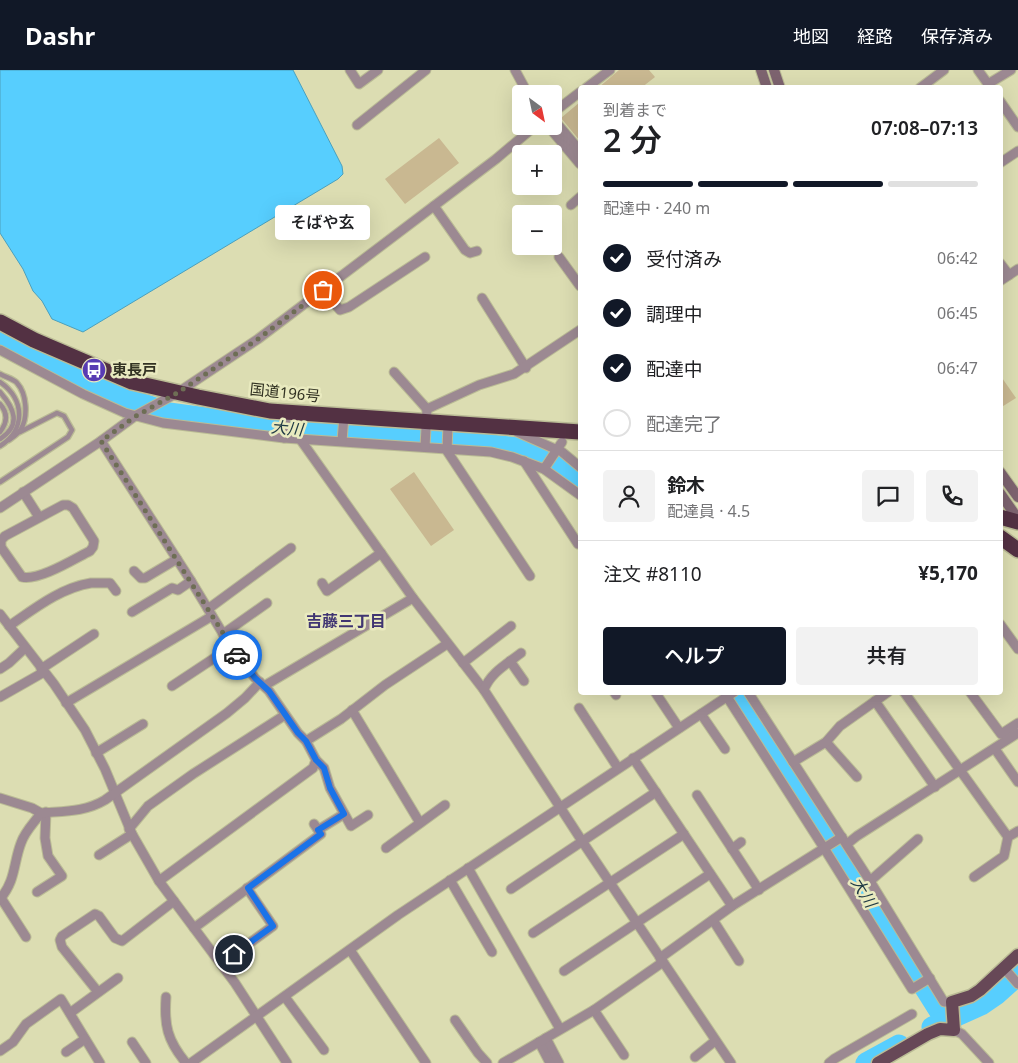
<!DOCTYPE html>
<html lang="ja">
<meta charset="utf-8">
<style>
:root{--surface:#fff;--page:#f2f2f2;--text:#202124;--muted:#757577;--line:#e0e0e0;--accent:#111827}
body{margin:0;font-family:"Noto Sans","Noto Sans JP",sans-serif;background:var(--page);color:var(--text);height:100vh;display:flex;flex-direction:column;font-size:19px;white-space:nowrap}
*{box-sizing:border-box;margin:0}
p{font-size:16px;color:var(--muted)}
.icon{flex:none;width:28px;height:28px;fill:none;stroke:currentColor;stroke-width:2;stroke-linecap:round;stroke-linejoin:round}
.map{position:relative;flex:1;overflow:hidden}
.side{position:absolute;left:578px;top:15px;width:425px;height:610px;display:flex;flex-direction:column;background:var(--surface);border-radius:5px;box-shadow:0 5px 20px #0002}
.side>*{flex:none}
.needle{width:32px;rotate:147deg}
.tools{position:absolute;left:512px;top:15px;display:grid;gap:10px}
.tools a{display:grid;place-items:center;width:50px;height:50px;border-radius:5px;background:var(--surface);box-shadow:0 5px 20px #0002;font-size:25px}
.pin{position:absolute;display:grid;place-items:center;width:42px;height:42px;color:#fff;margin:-21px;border:2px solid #fff;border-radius:50%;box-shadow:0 1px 5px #0007}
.courier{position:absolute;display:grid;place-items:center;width:50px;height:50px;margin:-25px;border:4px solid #1a73e8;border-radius:50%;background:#fff;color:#222;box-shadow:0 1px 6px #0007}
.bubble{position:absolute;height:35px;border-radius:5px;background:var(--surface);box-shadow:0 5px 20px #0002;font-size:16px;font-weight:600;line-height:35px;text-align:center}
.head em{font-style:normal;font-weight:600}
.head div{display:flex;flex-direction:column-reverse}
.head{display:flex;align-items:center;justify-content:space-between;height:85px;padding:0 25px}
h1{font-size:32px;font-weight:600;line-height:38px}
.bar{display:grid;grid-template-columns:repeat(4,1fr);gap:8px 5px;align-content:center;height:60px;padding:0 25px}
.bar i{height:6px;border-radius:4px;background:var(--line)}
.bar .selected{background:var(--accent)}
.bar p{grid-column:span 4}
.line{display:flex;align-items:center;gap:12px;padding:0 25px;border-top:1px solid var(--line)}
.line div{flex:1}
.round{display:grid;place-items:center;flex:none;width:52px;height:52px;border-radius:5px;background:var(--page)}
ol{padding:0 25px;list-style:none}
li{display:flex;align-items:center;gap:15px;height:55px}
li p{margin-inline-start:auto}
li .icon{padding:5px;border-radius:50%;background:var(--accent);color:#fff;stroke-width:4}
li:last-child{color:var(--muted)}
li i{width:28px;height:28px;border:2px solid var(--line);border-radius:50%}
.button{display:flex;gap:10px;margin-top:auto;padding:10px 25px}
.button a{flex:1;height:58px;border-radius:5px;background:var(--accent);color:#fff;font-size:20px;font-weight:600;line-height:58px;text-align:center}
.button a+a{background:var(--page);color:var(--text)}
header{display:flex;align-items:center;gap:30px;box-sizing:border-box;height:70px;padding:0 25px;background:var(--accent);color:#fff}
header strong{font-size:24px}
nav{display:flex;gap:28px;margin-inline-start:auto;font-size:18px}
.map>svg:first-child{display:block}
.water{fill:#57cefe;stroke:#4ca0bc}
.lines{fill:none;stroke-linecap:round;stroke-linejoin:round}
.river{stroke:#57cefe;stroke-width:21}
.building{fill:#c9b891}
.lane-casing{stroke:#babb95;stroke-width:7}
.street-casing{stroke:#babb95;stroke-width:11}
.secondary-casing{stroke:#babb95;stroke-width:12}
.primary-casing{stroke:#babb95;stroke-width:15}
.highway-casing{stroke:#babb95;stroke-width:18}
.lane{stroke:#9c8992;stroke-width:4.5}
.street{stroke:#9c8992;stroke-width:9}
.secondary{stroke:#7d636f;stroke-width:10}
.primary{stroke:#674857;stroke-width:12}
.highway{stroke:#533143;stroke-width:15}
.done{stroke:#6e6e55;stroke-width:5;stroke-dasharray:0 9}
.route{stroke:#1a73e8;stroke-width:6}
.labels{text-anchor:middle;stroke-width:5;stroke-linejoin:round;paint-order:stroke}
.poi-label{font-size:15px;font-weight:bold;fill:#333323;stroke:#e9eabf;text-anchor:start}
.street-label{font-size:15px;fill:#333323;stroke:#e9eabf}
.water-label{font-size:16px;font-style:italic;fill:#203a45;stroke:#e9eabf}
.neighbourhood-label{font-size:16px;font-weight:bold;fill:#403572;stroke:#e9eabf}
</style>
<header>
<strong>Dashr</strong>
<nav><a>地図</a><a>経路</a><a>保存済み</a></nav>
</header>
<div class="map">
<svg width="1018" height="993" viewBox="0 0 1018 993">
<rect width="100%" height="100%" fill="#dcddb2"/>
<polygon class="water" points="0,0 293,0 342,96 343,104 338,109 83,262 52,249 42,231 33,221 23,199 0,163"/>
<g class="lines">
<g class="river">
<polyline points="0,269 88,315 169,343 271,357 437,369 518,378 560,398 580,415"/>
<polyline points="734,622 823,756 945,950"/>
<polyline points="932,957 981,935 997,924 1018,905"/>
<polyline points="866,993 899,975"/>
</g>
</g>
<g class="building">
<polygon points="619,0 649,0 655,7 641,18 598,18"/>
<polygon points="580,32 580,71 561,48"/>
<polygon points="439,68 459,93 405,134 385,109"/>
<polygon points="1000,305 1016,328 1000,338"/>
<polygon points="414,402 454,460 431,476 390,419"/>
</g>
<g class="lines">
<g class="lane-casing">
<g id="lane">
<path d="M0 304C5 307 14 309 17 313 27 324 28 347 21 359 18 364 13 367 9 370"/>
<path d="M0 312C25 329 26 360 0 376"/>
<path d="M0 322C14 338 22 355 0 369"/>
<path d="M0 334C8 343 8 352 0 362"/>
<polyline points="0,412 68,367 72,360 64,346 57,343 20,362"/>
</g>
</g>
<g class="street-casing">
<g id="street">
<polyline points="350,0 359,14 378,0"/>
<polyline points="515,0 528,24"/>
<polyline points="978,0 988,14"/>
<polyline points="586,18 610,0"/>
<polyline points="920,18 944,0"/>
<polyline points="990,18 988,14 1011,0"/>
<polyline points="1000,31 1018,57"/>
<polyline points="554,42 580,22"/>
<polyline points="554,50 580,81"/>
<polyline points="357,55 426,0"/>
<polyline points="548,56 580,94"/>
<polyline points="1000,93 1018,81"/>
<polyline points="571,135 580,127"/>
<polyline points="434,136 465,180 470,183 477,181"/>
<polyline points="559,187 580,216"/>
<polyline points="1000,193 1009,205"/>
<polyline points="1000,211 1018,199"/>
<polyline points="323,220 340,240 349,237 425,187"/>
<polyline points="482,228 526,298"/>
<polyline points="0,280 83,324 125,343 163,353 284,368 491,382 512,387 544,399 580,425"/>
<polyline points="394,302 427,339"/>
<polyline points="448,354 447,381 530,506"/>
<polyline points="517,362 562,382 580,397"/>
<polyline points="284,368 286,342"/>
<polyline points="300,369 413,528 484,620 582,771 731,993"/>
<polyline points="101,371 191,511 231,577 255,608 269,621 298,663 306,671 316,690 324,698 330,718 351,756 368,745"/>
<polyline points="342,371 344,346"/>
<polyline points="425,377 427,339 479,315 514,304 580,260"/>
<polyline points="524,391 578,474"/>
<polyline points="544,399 562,372"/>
<polyline points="23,422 39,447"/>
<path d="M63 435H68L73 438 94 471 93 477 90 481C74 489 39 511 22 507L1 477V470L5 466Z"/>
<polyline points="0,438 101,371 135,346 177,323 258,269 496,89 535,56"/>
<polyline points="134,501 141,508 145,508 177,489"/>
<polyline points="322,513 327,521 381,483"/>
<polyline points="208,539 291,478"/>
<polyline points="132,542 172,518 178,520 191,511"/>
<polyline points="0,544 54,614 85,660 105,699 132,764 159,811 235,913 287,993"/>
<polyline points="1000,554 1018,579"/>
<path d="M9 556C34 539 60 518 91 513 97 513 104 513 110 513L116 521"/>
<polyline points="223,564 267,533"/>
<polyline points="510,591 524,611"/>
<polyline points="463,593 511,556"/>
<polyline points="0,599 9,593 25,578"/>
<polyline points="41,599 94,564"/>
<polyline points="172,616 231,577"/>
<polyline points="264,616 413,528"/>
<path d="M484 620C490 603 507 594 521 583"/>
<polyline points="614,622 616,625"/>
<polyline points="655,622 679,658"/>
<polyline points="724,622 824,778 912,919 930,908"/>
<polyline points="748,622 870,811 944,932 952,932"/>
<polyline points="904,622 1008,767"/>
<polyline points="970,622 1001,664 1018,653"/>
<polyline points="0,627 44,602"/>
<polyline points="875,631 935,717"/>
<polyline points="66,633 212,546"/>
<polyline points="579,638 618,698"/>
<polyline points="352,640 420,753"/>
<polyline points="701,644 725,679"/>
<polyline points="306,671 341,649 385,615 447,574"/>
<polyline points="826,672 857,707"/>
<polyline points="995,679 1018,712"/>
<polyline points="96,683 143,654"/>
<polyline points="633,688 732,836"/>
<polyline points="793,692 826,672 840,656 888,622"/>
<polyline points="697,725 759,820"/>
<polyline points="0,728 32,738 41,743"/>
<polyline points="129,759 148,736 193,704 285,645"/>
<polyline points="318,760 344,744"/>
<polyline points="847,774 857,766 1018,663"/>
<polyline points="386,778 445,735"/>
<polyline points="732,779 741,772"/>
<polyline points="99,785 132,764"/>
<polyline points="468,798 560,959"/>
<polyline points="974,807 1004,786 1008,767 1018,761"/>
<polyline points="450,810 492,882"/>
<polyline points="159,811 313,698 316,690"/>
<polyline points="870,811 918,769"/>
<polyline points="511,819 656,722"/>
<polyline points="37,822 62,806 48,786 45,768 46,742"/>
<polyline points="1,828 26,867"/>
<path d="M0 829C16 810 13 794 21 773 25 761 34 753 41 743 64 741 85 742 105 730L227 643 245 628 260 612"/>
<polyline points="713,850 739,891"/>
<polyline points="194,858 321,764 314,754"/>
<polyline points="533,863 684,764"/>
<polyline points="350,880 426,993"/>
<polyline points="660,888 732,836 842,767"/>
<polyline points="221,894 273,856 247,818"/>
<polyline points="1004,898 1018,914"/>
<polyline points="564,901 710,804"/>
<polyline points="98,922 62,877 60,870 62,866 95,844 99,846 115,868 122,871 174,831"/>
<path d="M166 927C164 955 167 970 186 993"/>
<polyline points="285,927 324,980"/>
<polyline points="594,940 624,985"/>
<polyline points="70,943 118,908"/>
<polyline points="455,950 478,983 487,993"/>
<polyline points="954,960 962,964 989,993"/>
<polyline points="546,968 559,993"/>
<polyline points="132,972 146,993"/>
<polyline points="539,972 550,993"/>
<polyline points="0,981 13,972 26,954 61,929 100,993"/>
<polyline points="66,982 85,969"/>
<polyline points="695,987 715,971"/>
<polyline points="191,993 398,845 734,622"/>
<polyline points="503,993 594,940 663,892"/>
<polyline points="829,993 834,989 912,944"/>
</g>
</g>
<g class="secondary-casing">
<g id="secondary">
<polyline points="761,0 767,18"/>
<polyline points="774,0 780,18"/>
<polyline points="1000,402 1018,427"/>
<polyline points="1000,423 1018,449"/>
</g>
</g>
<g class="primary-casing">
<polyline id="primary" points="878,993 928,964 940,959 954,960 952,932 971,926 980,920 1018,885"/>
</g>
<g class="highway-casing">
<g id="highway">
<polyline points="0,252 34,270 132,312 198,327 270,341 580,362"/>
<polyline points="1000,447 1018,452"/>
<polyline points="1000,467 1018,480"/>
</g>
</g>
<use href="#lane" class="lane"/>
<use href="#street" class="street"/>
<use href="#secondary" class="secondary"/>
<use href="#primary" class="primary"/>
<use href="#highway" class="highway"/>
</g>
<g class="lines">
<polyline class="done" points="237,585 101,371 136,346 177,323 258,269 323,220"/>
<polyline class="route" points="234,884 273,856 248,818 321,764 318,760 344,744 330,718 324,698 316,690 306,671 298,663 269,621 255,608 237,585"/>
</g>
<defs>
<g id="bus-disc" transform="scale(1.25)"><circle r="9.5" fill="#583bb3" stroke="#e9eabf"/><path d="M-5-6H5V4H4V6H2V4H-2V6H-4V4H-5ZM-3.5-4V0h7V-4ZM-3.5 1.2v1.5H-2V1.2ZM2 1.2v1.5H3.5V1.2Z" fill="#fff"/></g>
</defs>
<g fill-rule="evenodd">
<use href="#bus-disc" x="94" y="300"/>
</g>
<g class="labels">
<g class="poi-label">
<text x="112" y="305">東長戸</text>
</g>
<g class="street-label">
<text transform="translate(285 323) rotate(6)" y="5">国道196号</text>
</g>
<g class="water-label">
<text transform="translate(287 358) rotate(5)" y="6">大川</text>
<text transform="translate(864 822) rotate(58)" y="6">大川</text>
</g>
<g class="neighbourhood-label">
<text x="346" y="557">吉藤三丁目</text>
</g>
</g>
</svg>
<div class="tools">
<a><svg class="needle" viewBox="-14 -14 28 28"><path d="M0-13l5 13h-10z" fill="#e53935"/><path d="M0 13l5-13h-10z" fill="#757577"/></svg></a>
<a>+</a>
<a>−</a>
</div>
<div class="pin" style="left:323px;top:220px;background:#ea580c"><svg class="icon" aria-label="bag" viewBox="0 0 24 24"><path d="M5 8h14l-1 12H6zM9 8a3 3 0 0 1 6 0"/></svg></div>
<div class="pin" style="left:234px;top:884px;background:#1f2937"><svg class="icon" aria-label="home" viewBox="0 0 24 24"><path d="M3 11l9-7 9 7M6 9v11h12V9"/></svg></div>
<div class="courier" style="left:237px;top:585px"><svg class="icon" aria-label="car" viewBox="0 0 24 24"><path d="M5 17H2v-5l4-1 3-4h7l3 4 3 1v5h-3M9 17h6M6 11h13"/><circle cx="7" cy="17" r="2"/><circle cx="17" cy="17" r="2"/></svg></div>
<div class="bubble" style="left:275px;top:135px;width:95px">そばや玄</div>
<section class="side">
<div class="head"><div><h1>2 分</h1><p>到着まで</p></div><em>07:08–07:13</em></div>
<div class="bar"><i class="selected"></i><i class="selected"></i><i class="selected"></i><i></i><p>配達中 · 240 m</p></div>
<ol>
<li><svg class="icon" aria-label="check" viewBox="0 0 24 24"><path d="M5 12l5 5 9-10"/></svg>受付済み<p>06:42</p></li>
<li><svg class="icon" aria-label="check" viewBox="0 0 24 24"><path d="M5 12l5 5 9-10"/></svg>調理中<p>06:45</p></li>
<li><svg class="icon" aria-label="check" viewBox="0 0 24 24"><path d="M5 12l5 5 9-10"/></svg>配達中<p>06:47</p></li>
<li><i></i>配達完了</li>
</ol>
<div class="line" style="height:90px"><a class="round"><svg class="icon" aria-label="person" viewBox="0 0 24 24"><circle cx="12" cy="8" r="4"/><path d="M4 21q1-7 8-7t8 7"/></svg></a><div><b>鈴木</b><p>配達員 · 4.5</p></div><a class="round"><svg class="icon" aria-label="chat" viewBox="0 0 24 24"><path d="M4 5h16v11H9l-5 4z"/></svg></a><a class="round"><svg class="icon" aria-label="phone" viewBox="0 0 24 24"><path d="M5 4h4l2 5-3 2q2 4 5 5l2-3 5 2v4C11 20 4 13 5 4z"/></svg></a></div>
<div class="line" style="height:65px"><div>注文 #8110</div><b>¥5,170</b></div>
<div class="button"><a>ヘルプ</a><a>共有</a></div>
</section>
</div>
